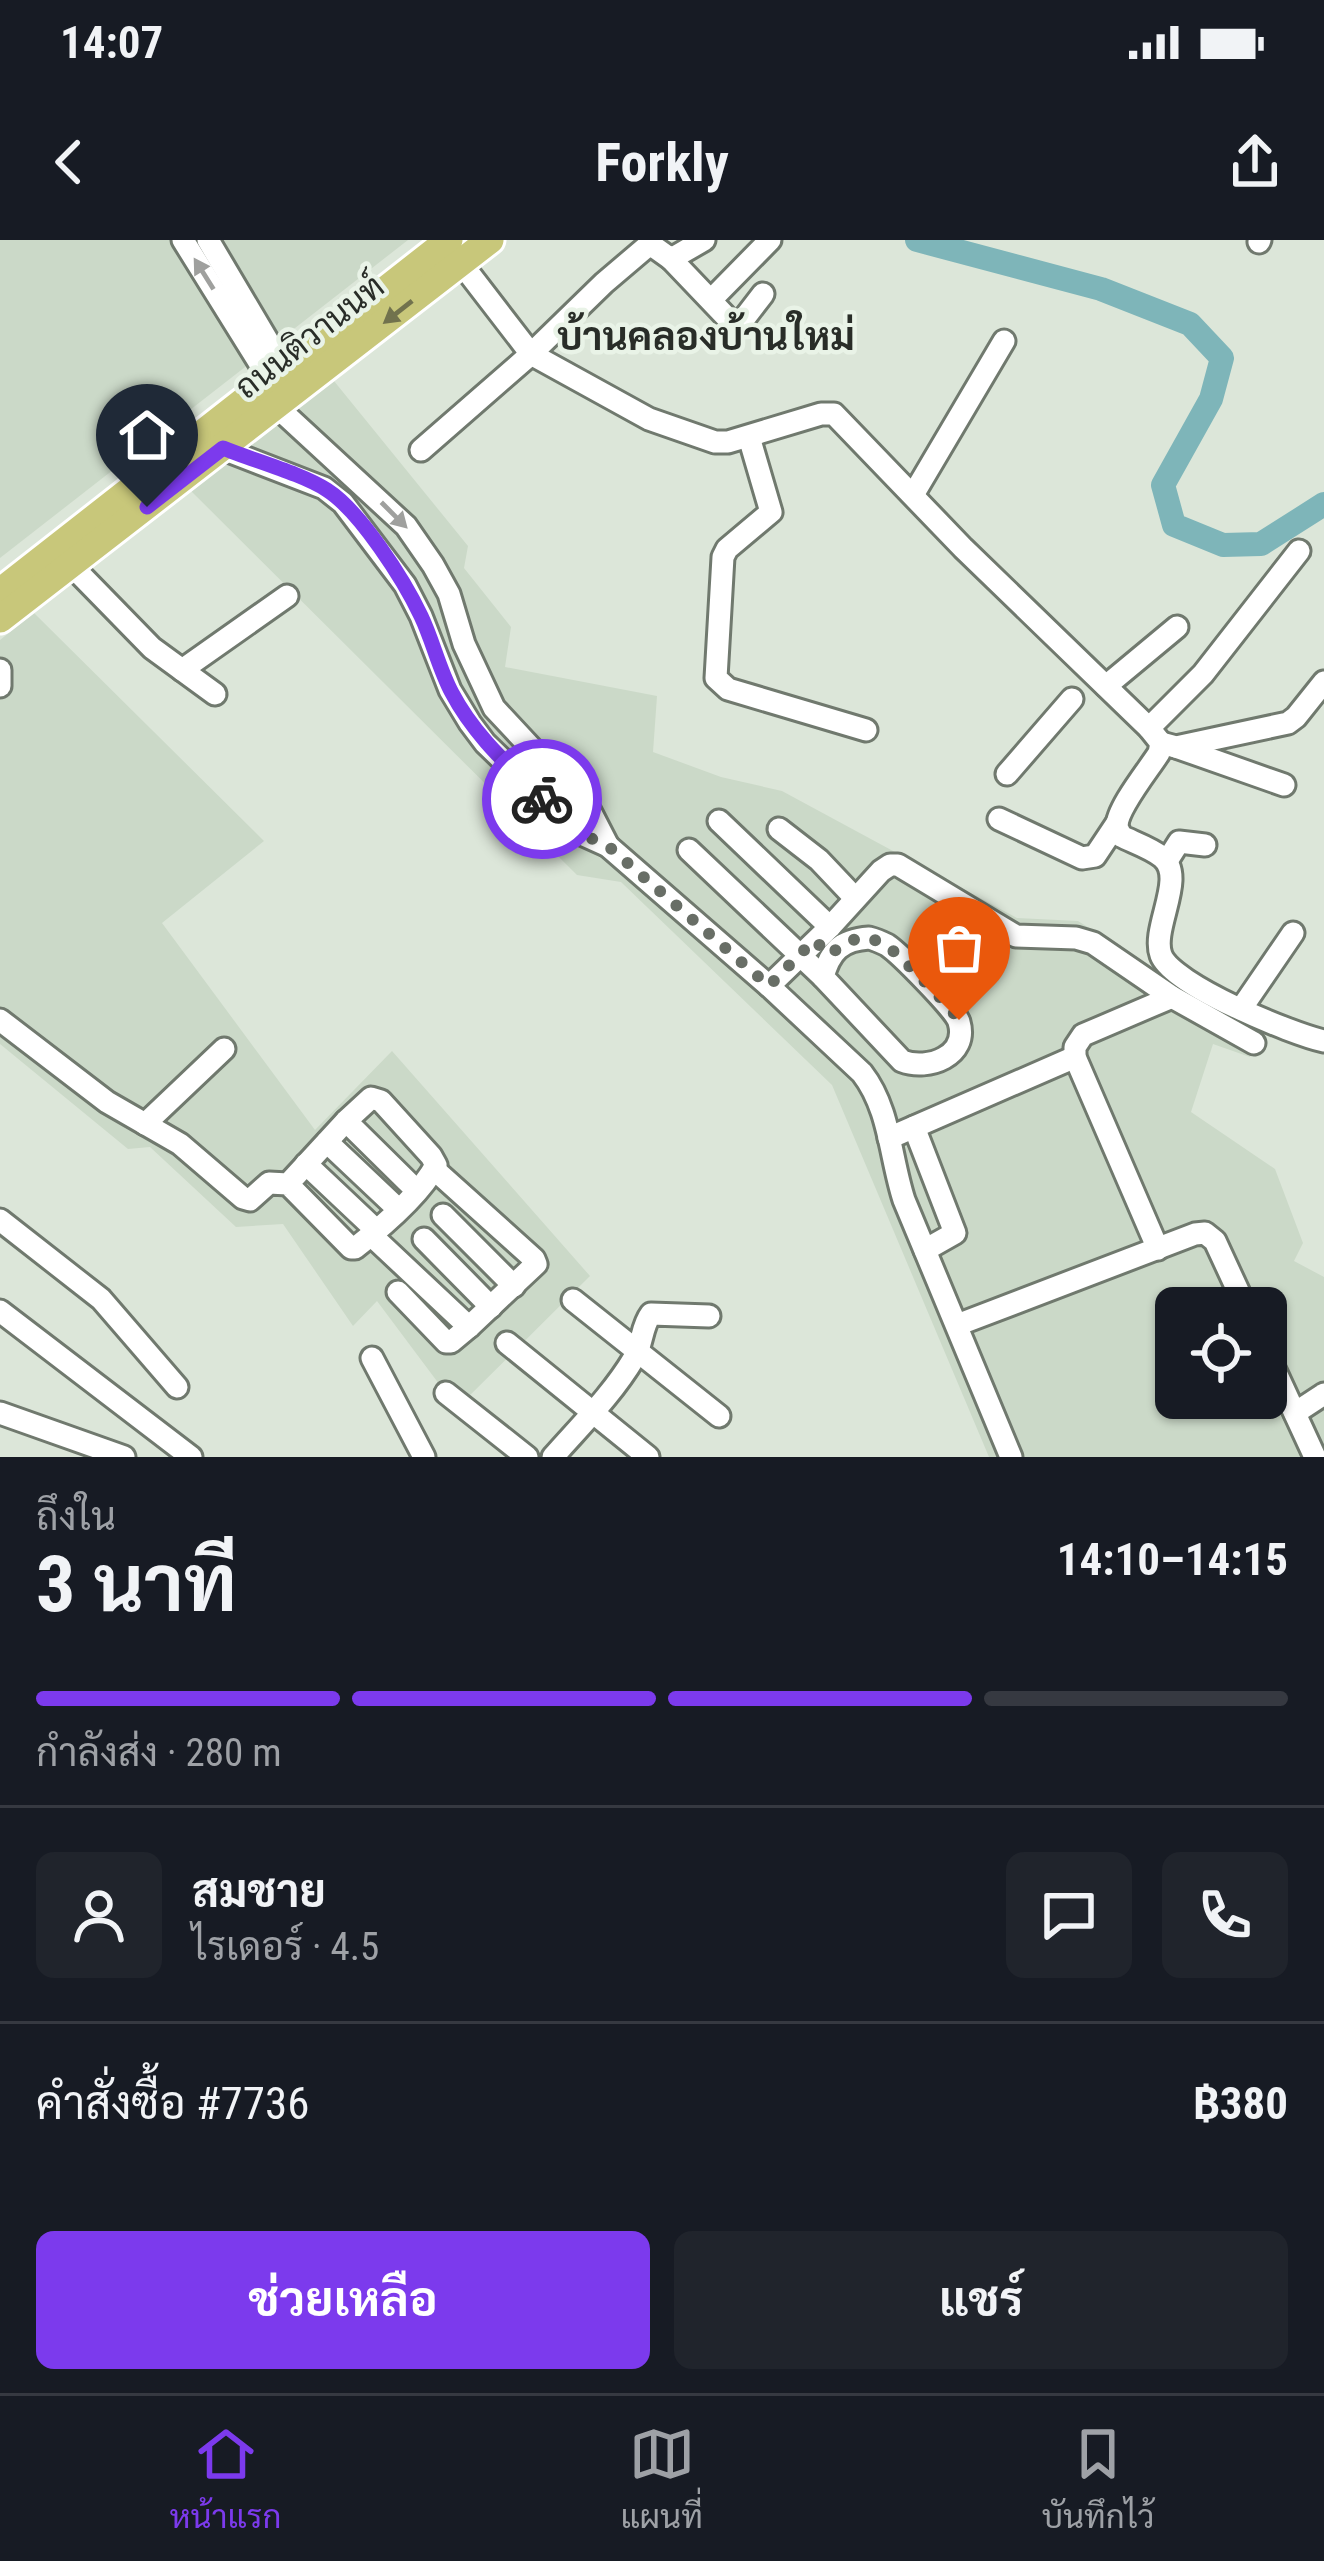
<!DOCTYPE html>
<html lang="th">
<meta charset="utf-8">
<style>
:root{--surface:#171b24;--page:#20242c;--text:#f1f3f6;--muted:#9ea1a6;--line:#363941;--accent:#7c3aed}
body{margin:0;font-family:"Roboto Condensed",Sarabun,sans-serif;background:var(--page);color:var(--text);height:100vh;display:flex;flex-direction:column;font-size:45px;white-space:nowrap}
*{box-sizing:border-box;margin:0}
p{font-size:39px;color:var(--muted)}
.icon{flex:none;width:66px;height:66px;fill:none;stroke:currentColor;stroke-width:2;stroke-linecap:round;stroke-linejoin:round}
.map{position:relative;height:1217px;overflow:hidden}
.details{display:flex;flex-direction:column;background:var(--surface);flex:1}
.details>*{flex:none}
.controls{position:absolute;left:1155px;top:1047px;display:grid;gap:24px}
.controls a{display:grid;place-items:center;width:132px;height:132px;border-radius:18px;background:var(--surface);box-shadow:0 3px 9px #0004;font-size:60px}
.pin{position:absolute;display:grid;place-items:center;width:102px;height:102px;color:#fff;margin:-123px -51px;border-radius:50% 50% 50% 0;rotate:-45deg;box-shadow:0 0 12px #0007}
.pin .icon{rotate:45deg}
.courier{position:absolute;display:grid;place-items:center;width:120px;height:120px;margin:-60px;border:9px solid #7c3aed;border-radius:50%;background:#fff;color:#222;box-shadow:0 3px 15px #0007}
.overview em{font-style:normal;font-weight:700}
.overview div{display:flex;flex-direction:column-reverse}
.overview{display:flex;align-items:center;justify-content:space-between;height:204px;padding:0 36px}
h1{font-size:78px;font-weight:700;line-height:90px}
.bar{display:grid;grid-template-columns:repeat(4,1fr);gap:18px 12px;align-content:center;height:144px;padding:0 36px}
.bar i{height:15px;border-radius:9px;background:var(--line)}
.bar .selected{background:var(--accent)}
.bar p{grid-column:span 4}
.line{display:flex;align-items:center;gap:30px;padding:0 36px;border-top:3px solid var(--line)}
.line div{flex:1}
.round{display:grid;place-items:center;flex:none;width:126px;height:126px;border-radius:18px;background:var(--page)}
.button{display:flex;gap:24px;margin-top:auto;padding:24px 36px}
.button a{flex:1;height:138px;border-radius:18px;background:var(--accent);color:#fff;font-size:48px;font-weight:700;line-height:138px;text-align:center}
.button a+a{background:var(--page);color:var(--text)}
.status{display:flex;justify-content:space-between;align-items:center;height:84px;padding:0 60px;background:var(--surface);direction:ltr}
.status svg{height:33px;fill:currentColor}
header{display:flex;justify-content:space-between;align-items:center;height:156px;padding:0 36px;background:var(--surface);font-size:54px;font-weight:700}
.menu{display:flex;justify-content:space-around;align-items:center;height:168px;border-top:3px solid var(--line);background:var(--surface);font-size:33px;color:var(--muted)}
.menu a{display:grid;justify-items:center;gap:6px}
.menu .selected{color:var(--accent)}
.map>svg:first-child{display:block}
.built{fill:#cbd9c8;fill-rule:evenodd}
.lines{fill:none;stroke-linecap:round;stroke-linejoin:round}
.river{stroke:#7eb5b9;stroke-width:24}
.minor-casing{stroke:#70796e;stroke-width:27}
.major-casing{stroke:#fff;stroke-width:33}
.minor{stroke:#fff;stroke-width:21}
.major{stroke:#c8c77a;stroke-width:27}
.oneway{fill:#9fa09e}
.oneway2{fill:#71724d}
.done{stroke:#686e66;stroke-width:12;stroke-dasharray:0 21.6}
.route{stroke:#7c3aed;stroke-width:15}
.labels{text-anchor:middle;stroke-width:9;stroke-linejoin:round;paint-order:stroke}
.street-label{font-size:33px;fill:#292d28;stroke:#e9f3e7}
.quarter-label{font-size:39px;font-weight:bold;fill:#292d28;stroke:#e9f3e7}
</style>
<div class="status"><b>14:07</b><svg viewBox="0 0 49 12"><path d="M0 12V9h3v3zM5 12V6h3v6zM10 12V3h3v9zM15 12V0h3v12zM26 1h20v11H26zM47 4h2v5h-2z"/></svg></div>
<header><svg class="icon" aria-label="back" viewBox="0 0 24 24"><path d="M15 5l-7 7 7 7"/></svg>Forkly<svg class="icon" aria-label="share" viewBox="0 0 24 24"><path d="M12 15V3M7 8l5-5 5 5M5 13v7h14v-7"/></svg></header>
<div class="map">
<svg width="1324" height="1217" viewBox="0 0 1324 1217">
<rect width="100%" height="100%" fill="#dce6d9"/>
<g class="built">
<polygon points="0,0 408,0 0,318"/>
<path d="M334 141 468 306 464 328 511 387 505 427 657 456 653 512 721 537 782 551 1017 678 1078 681 1223 772 1264 787 1250 817 1213 804 1191 872 1275 929 1303 1003 1294 1021 1324 1037V1217H989L832 845 621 642 577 635 189 249ZM1176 1068H1266V1158H1176Z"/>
<polygon points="34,373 264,601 162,683 315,890 392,811 590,1036 457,1168 377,1061 353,1086 283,984 236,987 150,907 128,909 0,804 0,400"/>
</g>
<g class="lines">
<polyline class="river" points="917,0 1101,49 1190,84 1222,118 1211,159 1163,245 1174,285 1223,305 1261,304 1324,264"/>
<g class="minor-casing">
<g id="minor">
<polyline points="183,0 270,140"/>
<polyline points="208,0 285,130"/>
<polyline points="1259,2 1260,0"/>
<polyline points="671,19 733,84 743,80 763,54"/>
<path d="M461 23 531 114 649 179 715 202H728L821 174H834L963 308 1149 488 1161 503 1159 513C1149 529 1117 568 1117 586 1117 589 1120 592 1121 596 1133 602 1151 608 1162 617 1187 637 1151 688 1161 715 1172 745 1292 794 1324 801"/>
<polyline points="711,60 770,0"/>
<polyline points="277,167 406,286 433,325 449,354 464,404 494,468 590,571 608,606"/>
<polyline points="749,197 771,272 727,309 723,317 716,438 728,449 866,490"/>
<path d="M223 209 324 248 343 263 405 345 421 376 450 450 470 483 485 503 577 592 608 606 769 746 862 833C890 869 890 917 904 960L1011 1217"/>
<polyline points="421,210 531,114 604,43 644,9 650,4 671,19 704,0"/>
<polyline points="913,255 1004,101"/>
<polyline points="71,325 152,408 215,454"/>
<polyline points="0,430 0,446"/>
<polyline points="182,430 287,356"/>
<polyline points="1106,446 1177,387"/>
<polyline points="1149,488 1203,434 1299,311"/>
<polyline points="1161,503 1176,507 1288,483 1296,477 1324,442"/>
<polyline points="1176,507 1284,545"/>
<polyline points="1007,534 1072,459"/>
<polyline points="999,579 1082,618 1095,616 1117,583"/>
<polyline points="719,581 830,687"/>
<polyline points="779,589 819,620 855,658"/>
<polyline points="689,610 823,737"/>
<polyline points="1167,621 1179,602 1205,605"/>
<path d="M869 698C873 699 883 703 887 705 899 713 955 769 959 782 969 816 928 831 902 821L823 737C830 711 841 700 869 698Z"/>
<polyline points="769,746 830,687 881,631 890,625 898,625 1016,696 1076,698 1093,703 1172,757 1254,803"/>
<polyline points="1241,769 1293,693"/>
<path d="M0 780 107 862 180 904 243 958 250 960 269 943 288 944 351 1008H355C382 987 420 955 436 925L431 916 381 861 371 858 346 881 288 944"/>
<polyline points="346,881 416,950"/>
<polyline points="145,884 224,809"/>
<polyline points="914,887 955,993 925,1010"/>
<polyline points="889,898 1075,817"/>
<polyline points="327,902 398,969"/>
<polyline points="306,924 377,991"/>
<polyline points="435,930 534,1019 536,1024 469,1087"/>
<polyline points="443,975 514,1046"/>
<polyline points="0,980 101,1059 177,1147"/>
<polyline points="371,995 469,1087 451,1102 446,1102 398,1052"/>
<polyline points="424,999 491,1067"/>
<polyline points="1158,1009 1075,817 1075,807 1083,795 1172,757"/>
<polyline points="573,1060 719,1176"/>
<polyline points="0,1071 191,1217"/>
<polyline points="957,1085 1195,994 1205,993 1215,1001 1246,1068"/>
<polyline points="507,1103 648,1217"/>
<polyline points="1266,1111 1315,1217"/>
<polyline points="372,1118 424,1217"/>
<polyline points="446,1153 527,1217"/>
<polyline points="0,1173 124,1217"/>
<polyline points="1295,1173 1324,1154"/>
<path d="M553 1217C581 1185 612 1155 634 1118 643 1104 641 1087 651 1074L709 1076"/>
</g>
</g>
<g class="major-casing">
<g id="major">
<polyline points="0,352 449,0"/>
<polyline points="0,379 490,0"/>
</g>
</g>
<use href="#minor" class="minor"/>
<use href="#major" class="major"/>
</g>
<defs><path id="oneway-solid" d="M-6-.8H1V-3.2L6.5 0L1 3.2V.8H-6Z" transform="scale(3)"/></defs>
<g class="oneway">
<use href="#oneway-solid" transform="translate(204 34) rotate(-122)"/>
<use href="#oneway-solid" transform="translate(394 275) rotate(45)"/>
</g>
<use class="oneway2" href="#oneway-solid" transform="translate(398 72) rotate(142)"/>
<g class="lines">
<path class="done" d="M542 559 577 592 608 606 769 746 814 700 830 715C868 679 891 708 919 736 933 750 947 764 959 780"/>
<path class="route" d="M147 267 223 208C252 220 303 234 327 250 360 271 404 340 421 376 433 401 439 429 452 453 474 495 509 526 542 559"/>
</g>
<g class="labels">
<g class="street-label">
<text transform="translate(309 96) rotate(-38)" y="12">ถนนติวานนท์</text>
</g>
<g class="quarter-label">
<text x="706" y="110">บ้านคลองบ้านใหม่</text>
</g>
</g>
</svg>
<div class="controls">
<a><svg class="icon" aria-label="locate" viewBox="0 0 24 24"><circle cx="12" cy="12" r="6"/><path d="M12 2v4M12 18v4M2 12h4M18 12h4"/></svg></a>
</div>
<div class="pin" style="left:959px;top:780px;background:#ea580c"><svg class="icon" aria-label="bag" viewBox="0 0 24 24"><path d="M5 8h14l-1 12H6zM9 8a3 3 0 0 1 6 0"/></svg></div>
<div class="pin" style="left:147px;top:267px;background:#1f2937"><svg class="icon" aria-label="home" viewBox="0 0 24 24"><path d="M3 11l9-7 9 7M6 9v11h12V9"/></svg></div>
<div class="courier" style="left:542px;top:559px"><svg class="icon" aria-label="bike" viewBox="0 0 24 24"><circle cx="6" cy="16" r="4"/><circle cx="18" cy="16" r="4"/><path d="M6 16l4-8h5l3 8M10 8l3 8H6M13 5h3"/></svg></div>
</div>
<section class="details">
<div class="overview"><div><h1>3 นาที</h1><p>ถึงใน</p></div><em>14:10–14:15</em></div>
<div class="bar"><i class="selected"></i><i class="selected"></i><i class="selected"></i><i></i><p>กำลังส่ง · 280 m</p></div>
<div class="line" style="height:216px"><a class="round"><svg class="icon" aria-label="person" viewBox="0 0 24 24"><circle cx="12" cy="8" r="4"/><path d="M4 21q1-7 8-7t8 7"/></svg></a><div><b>สมชาย</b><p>ไรเดอร์ · 4.5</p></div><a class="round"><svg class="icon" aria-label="chat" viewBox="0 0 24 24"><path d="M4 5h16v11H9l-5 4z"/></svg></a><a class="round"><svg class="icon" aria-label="phone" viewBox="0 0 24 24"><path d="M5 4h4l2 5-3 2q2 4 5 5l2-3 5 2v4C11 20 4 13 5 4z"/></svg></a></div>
<div class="line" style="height:156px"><div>คำสั่งซื้อ #7736</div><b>฿380</b></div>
<div class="button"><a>ช่วยเหลือ</a><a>แชร์</a></div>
</section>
<nav class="menu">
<a class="selected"><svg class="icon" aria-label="home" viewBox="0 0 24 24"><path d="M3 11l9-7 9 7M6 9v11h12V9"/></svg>หน้าแรก</a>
<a><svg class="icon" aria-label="map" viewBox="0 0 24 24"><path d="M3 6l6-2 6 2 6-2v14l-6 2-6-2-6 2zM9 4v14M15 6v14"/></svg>แผนที่</a>
<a><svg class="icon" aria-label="saved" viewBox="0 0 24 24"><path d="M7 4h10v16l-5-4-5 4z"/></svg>บันทึกไว้</a>
</nav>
